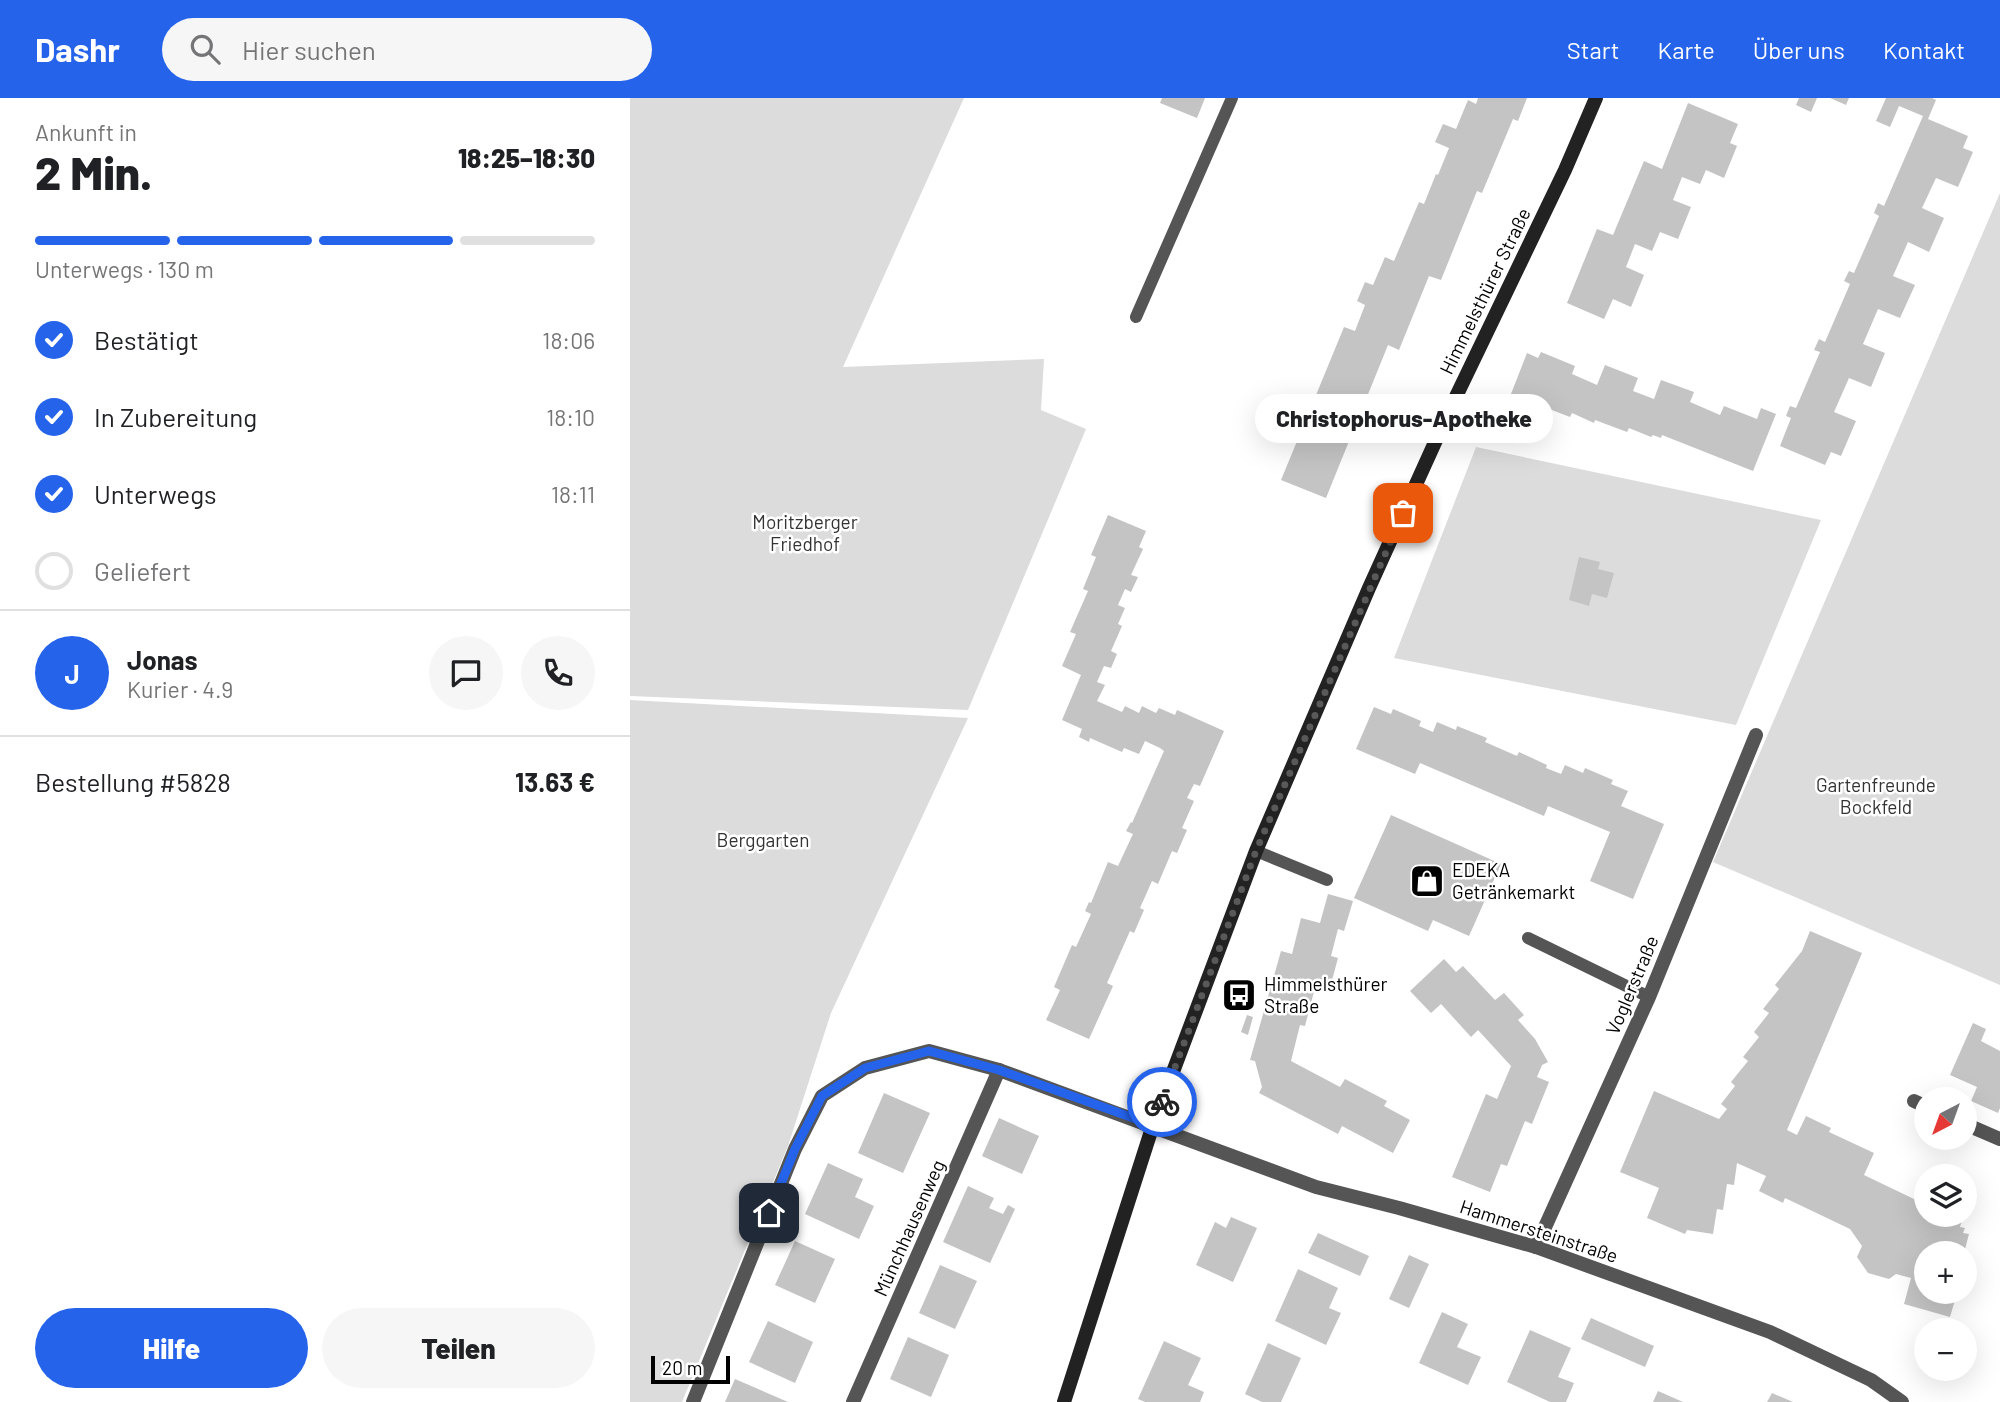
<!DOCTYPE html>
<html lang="de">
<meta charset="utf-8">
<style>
:root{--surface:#fff;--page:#f6f6f6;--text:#202124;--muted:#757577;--line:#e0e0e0;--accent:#2563eb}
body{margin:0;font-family:Barlow,sans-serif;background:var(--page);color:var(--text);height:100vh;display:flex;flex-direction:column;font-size:26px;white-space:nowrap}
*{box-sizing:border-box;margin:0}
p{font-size:23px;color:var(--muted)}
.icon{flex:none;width:38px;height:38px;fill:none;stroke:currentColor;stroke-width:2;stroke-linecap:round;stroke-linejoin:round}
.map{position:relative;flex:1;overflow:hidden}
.sheet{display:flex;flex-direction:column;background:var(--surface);width:630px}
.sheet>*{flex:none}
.needle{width:46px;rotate:221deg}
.controls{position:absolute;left:1284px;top:989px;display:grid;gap:14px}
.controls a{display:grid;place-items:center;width:63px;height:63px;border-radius:50%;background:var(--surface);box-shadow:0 7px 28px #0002;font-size:35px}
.scale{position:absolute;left:21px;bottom:18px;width:79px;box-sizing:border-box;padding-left:7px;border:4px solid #000;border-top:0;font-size:19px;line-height:24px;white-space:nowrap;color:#000;-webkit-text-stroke:5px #fff;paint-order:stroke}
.pin{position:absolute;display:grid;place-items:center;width:60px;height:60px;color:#fff;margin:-30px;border-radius:14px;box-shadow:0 4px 10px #0006}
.courier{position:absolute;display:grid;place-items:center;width:70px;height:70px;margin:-35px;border:5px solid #2563eb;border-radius:50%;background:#fff;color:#222;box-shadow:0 2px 9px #0007}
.bubble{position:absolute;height:49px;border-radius:24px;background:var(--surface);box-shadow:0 7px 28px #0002;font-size:23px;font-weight:800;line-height:49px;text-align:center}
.head em{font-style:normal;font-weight:800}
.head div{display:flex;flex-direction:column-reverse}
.head{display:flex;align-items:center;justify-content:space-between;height:119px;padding:0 35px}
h1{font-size:46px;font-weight:800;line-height:52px}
.bar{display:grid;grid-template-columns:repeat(4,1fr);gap:10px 7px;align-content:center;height:84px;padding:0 35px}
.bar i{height:9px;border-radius:5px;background:var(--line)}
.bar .active{background:var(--accent)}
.bar p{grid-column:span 4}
.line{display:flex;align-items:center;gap:18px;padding:0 35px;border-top:2px solid var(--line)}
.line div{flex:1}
.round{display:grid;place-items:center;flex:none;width:74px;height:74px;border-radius:37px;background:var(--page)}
ol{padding:0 35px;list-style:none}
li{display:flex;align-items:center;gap:21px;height:77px}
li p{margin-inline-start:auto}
li .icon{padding:7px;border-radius:50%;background:var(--accent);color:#fff;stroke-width:4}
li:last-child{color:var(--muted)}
li i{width:38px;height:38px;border:4px solid var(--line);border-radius:50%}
.action{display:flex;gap:14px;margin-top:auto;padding:14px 35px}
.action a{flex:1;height:80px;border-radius:42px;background:var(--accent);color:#fff;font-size:28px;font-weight:800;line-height:80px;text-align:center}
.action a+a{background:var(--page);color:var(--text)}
header{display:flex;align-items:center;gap:42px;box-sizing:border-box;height:98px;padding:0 35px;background:var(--accent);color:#fff}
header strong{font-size:33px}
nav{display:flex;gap:38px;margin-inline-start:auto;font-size:24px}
.search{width:490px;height:63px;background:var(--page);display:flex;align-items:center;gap:18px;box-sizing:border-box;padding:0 24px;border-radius:38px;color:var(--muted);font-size:26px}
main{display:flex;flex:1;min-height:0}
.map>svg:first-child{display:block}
.green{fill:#dcdcdc}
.building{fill:#c4c4c4}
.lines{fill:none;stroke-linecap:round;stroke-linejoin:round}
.lane{stroke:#555;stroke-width:12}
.street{stroke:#555;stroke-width:14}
.secondary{stroke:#222;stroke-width:14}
.done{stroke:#595959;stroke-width:7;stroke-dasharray:0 12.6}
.route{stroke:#2563eb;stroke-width:9}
.labels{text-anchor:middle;stroke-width:5;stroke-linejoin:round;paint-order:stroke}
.street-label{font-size:19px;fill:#000;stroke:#fff}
.park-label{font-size:19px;fill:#333;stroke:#fff}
.poi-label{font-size:19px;fill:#000;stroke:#fff;text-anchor:start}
</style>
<header>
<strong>Dashr</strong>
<div class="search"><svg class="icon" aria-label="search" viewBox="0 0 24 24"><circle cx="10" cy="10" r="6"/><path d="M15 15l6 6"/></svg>Hier suchen</div>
<nav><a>Start</a><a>Karte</a><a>Über uns</a><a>Kontakt</a></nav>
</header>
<main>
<section class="sheet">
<div class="head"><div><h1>2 Min.</h1><p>Ankunft in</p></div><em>18:25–18:30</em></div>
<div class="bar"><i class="active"></i><i class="active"></i><i class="active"></i><i></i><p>Unterwegs · 130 m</p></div>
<ol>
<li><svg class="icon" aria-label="check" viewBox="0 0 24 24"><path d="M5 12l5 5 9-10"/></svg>Bestätigt<p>18:06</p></li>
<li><svg class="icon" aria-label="check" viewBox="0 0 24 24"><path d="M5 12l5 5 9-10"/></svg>In Zubereitung<p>18:10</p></li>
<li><svg class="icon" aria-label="check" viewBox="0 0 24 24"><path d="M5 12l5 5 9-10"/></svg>Unterwegs<p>18:11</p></li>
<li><i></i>Geliefert</li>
</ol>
<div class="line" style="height:126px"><b class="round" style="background:var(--accent);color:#fff">J</b><div><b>Jonas</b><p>Kurier · 4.9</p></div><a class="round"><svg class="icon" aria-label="chat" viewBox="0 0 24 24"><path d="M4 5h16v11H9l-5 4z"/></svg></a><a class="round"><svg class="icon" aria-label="phone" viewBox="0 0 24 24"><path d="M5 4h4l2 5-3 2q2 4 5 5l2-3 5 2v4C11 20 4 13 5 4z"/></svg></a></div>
<div class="line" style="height:91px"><div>Bestellung #5828</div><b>13.63 €</b></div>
<div class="action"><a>Hilfe</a><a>Teilen</a></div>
</section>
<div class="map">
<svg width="1370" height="1304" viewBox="0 0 1370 1304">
<rect width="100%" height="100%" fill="#fff"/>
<g class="green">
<polygon points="0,0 334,0 213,269 414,261 411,312 456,331 338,612 0,598"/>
<polygon points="1370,95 1370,887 1083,764"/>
<polygon points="846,349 1191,422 1106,627 764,560"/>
<polygon points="0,602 338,620 201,915 158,1048 52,1304 0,1304"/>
</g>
<g class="building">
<polygon points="532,0 575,0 567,20 530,5"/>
<polygon points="848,0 897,0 888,23 883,21 852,95 847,93 811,182 799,178 769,252 758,247 696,400 651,382 714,229 725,233 735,207 727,203 735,184 743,187 755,159 764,163 789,104 794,106 806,76 808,77 819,50 805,44 813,26 826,31 838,2 846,6"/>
<polygon points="1169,0 1187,0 1181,14 1166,7"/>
<polygon points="1200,0 1219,0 1216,7"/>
<polygon points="1256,0 1302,0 1306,2 1298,21 1338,38 1333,50 1343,54 1328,89 1306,80 1292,110 1314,120 1299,154 1278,144 1263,178 1285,187 1270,220 1248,211 1233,246 1255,255 1241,289 1219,280 1204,314 1226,323 1211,358 1201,354 1195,367 1150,348 1161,320 1156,318 1160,308 1166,310 1190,254 1184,252 1189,241 1195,244 1220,186 1214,183 1219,173 1224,175 1249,118 1244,115 1248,105 1254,108 1293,18 1269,8 1260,29 1246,23"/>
<polygon points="1058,5 1108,26 1100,45 1107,48 1094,80 1076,72 1070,86 1052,79 1043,102 1061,109 1048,141 1030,134 1022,153 1005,146 996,169 1014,177 1001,209 983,201 974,221 937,205 967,131 983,137 1014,63 1032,71"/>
<polygon points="911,254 945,268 942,276 967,287 975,267 1008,280 1003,293 1024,301 1031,282 1064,294 1060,304 1090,317 1094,308 1127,321 1131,310 1146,316 1123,373 1032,337 1031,340 1023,337 1021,339 999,330 997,334 965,322 964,325 942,315 940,319 914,309 912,313 902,308 902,310 879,301 897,255 908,260"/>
<polygon points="478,417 516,433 509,449 513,451 501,477 508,479 501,494 495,491 488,507 495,510 488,526 492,528 481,553 487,556 481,570 474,568 467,584 475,587 467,603 492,614 495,608 509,615 512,608 526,615 529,610 545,617 547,612 594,633 570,688 564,686 557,700 564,703 552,730 557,732 547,755 542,753 528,786 522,783 510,810 514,812 504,835 500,833 477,885 483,888 459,941 416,922 430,892 424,889 442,847 446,849 461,816 455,813 459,804 461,805 478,764 488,768 503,736 496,733 501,724 502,725 534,653 530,650 515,643 509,656 494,650 492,654 460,640 459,644 449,639 452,631 432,622 451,577 432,568 446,536 440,534 458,493 453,491 466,459 461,457"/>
<polygon points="949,459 970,464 968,471 984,475 977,500 962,496 959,508 939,502"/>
<polygon points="744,609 761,616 763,611 791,623 789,628 803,634 807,624 826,632 827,628 857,640 855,644 887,658 889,654 917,667 916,670 931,676 935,667 953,675 955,670 983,682 981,686 998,693 991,708 1034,726 1003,801 960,783 980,734 918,708 914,718 790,665 785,676 726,651"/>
<polygon points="761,717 871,766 839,838 803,822 798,833 724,800"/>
<polygon points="698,796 723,803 714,833 708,831 701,858 708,860 700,890 686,886 675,928 670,927 661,963 710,989 715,981 757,1003 754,1008 780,1022 763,1055 712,1028 708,1036 629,995 632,989 625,963 620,962 651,853 662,856 671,820 690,825"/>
<polygon points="1180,833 1232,855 1157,1032 1167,1037 1176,1018 1201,1030 1199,1034 1244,1055 1234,1077 1286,1102 1286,1105 1297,1108 1297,1116 1334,1116 1330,1129 1335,1130 1333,1135 1339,1136 1334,1155 1297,1155 1297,1194 1320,1194 1319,1200 1325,1202 1320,1219 1274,1206 1281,1180 1266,1176 1259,1181 1238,1175 1227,1159 1232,1148 1220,1131 1155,1100 1153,1105 1129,1093 1136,1078 1107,1065 1104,1087 1097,1086 1093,1112 1087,1111 1083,1136 1057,1132 1055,1136 1017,1120 1029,1090 990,1074 1024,993 1089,1021 1097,1011 1091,1006 1105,988 1101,984 1118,963 1113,959 1129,939 1124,934 1139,915 1133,911 1149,891 1145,887 1172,853"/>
<polygon points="814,861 826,874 833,868 865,902 874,895 894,917 888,922 905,941 918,964 912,967 907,979 919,984 902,1026 895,1023 877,1068 871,1066 860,1094 822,1079 856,996 867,1001 881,968 848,932 841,939 811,906 801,915 780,893"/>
<polygon points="617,917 623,919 618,937 611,934"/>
<polygon points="1343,925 1356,931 1351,943 1370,953 1370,1010 1368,1015 1341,1003 1347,989 1320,977"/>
<polygon points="254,995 300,1015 273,1075 228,1055"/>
<polygon points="369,1020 409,1038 392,1076 352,1058"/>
<polygon points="198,1065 233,1081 225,1099 244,1108 229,1141 175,1116"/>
<polygon points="338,1088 364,1100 359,1110 373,1116 378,1107 385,1111 360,1165 313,1144"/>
<polygon points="601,1119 627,1130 603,1184 566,1167 585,1124 596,1130"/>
<polygon points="688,1135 739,1158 730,1178 678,1155"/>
<polygon points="165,1143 205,1161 185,1205 145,1187"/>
<polygon points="779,1157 799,1166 779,1210 759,1201"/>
<polygon points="310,1167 347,1183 325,1231 289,1215"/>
<polygon points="668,1171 708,1190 699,1210 711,1215 696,1247 645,1223"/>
<polygon points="812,1214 838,1226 827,1249 851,1259 838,1287 789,1265"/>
<polygon points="961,1220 1024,1248 1015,1269 951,1241"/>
<polygon points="138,1223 183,1244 165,1285 119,1264"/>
<polygon points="900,1232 941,1250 928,1279 944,1285 936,1304 920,1304 877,1284"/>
<polygon points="278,1239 319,1257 301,1299 260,1281"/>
<polygon points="534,1243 571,1260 558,1287 574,1294 570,1304 515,1304 508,1301"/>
<polygon points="638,1245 671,1260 651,1304 632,1304 615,1296"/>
<polygon points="105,1281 158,1304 95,1304"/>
<polygon points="1028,1293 1053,1304 1023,1304"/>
<polygon points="1142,1295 1163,1304 1137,1304"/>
</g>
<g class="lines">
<g class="lane">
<polyline points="506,219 602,0"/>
<polyline points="626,753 697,782"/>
<polyline points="898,840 1019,899"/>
</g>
<g class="street">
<polyline points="1284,1003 1297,1009"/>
<polyline points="1335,1026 1370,1041"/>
<polyline points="906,1149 1019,899 1126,637"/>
<polyline points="63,1304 165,1051 192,998 235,970 299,953 369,972 686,1089 769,1110 906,1149 1140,1234 1241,1282 1272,1304"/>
<polyline points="223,1304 369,972"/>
</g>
<polyline class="secondary" points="434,1304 523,1027 626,753 739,490 821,309 935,72 966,0"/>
</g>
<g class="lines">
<polyline class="done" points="532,1004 626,753 773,415"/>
<polyline class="route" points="139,1115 165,1051 192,998 235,970 299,953 369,972 523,1027 532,1004"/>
</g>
<defs>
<g id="shop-square" transform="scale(1.75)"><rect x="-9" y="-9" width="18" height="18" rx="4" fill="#000" stroke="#fff"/><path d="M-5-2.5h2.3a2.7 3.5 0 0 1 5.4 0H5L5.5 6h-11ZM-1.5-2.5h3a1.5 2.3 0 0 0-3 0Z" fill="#fff"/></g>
<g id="bus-square" transform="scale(1.75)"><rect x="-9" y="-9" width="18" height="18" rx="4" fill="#000" stroke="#fff"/><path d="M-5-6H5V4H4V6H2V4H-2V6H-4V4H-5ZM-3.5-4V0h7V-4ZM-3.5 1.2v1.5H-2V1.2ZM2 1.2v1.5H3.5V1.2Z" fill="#fff"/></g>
</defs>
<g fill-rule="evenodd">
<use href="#shop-square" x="797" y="783"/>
<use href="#bus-square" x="609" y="897"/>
</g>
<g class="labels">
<g class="street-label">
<text transform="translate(855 193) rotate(-64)" y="7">Himmelsthürer Straße</text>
<text transform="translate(1002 887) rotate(-67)" y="7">Voglerstraße</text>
<text transform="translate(279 1130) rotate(-66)" y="7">Münchhausenweg</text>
<text transform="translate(909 1133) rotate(18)" y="7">Hammersteinstraße</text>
</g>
<g class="park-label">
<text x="175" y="431">Moritzberger<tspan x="175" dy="22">Friedhof</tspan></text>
<text x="1246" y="694">Gartenfreunde<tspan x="1246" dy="22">Bockfeld</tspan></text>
<text x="133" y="749">Berggarten</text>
</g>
<g class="poi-label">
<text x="822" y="779">EDEKA<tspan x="822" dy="22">Getränkemarkt</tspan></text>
<text x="634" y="893">Himmelsthürer<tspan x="634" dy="22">Straße</tspan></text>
</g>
</g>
</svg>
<div class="controls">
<a><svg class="needle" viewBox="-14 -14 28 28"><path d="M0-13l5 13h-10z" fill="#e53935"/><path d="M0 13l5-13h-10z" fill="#757577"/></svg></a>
<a><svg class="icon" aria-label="layers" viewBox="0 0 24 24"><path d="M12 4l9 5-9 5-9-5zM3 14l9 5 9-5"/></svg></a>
<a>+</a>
<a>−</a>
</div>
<div class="scale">20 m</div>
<div class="pin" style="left:773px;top:415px;background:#ea580c"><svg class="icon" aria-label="bag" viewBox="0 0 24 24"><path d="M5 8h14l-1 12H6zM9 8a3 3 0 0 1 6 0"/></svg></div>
<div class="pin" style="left:139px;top:1115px;background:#1f2937"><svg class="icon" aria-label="home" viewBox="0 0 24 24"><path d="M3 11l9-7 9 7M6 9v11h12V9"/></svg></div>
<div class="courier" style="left:532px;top:1004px"><svg class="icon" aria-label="bike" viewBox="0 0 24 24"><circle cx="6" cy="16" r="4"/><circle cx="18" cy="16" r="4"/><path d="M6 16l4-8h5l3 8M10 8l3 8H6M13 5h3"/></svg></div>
<div class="bubble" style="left:625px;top:296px;width:298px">Christophorus-Apotheke</div>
</div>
</main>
